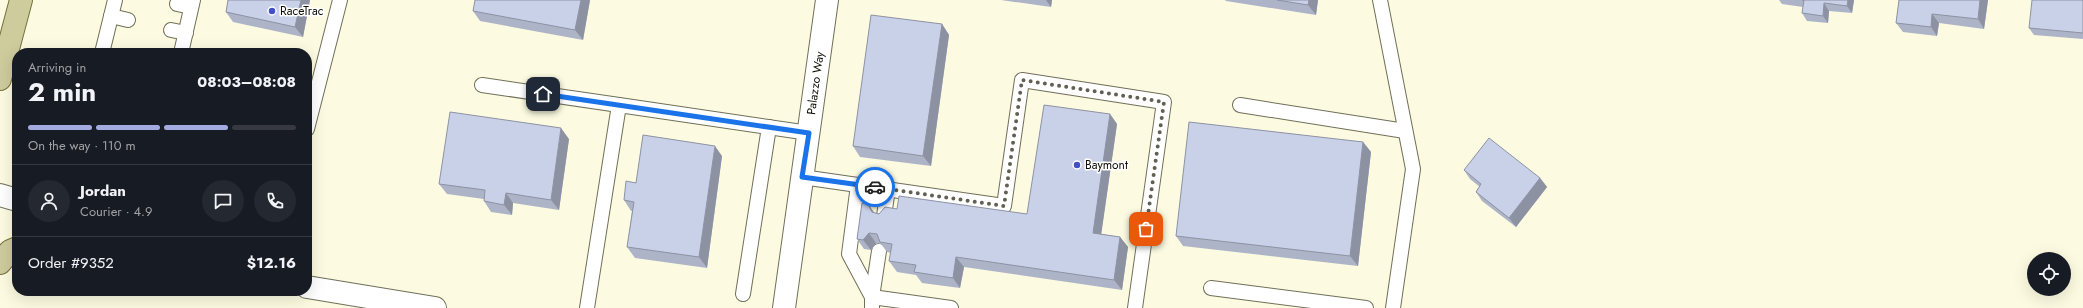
<!DOCTYPE html>
<meta charset="utf-8">
<style>
:root{--surface:#171b24;--page:#242831;--text:#f1f3f6;--muted:#9ea1a6;--line:#363941;--accent:#a2aae0}
body{margin:0;font-family:Jost,sans-serif;background:var(--page);color:var(--text);height:100vh;display:flex;flex-direction:column;font-size:15px;white-space:nowrap}
*{box-sizing:border-box;margin:0}
p{font-size:13px;color:var(--muted)}
.icon{flex:none;width:22px;height:22px;fill:none;stroke:currentColor;stroke-width:2;stroke-linecap:round;stroke-linejoin:round}
.map{position:relative;flex:1;overflow:hidden}
.panel{position:absolute;left:12px;top:48px;width:300px;height:248px;display:flex;flex-direction:column;background:var(--surface);border-radius:16px;box-shadow:0 4px 16px #0002}
.panel>*{flex:none}
.controls{position:absolute;left:2027px;top:252px;display:grid;gap:8px}
.controls a{display:grid;place-items:center;width:44px;height:44px;border-radius:50%;background:var(--surface);box-shadow:0 4px 16px #0002;font-size:20px}
.pin{position:absolute;display:grid;place-items:center;width:34px;height:34px;color:#fff;margin:-17px;border-radius:8px;box-shadow:0 2px 6px #0006}
.courier{position:absolute;display:grid;place-items:center;width:40px;height:40px;margin:-20px;border:3px solid #1a73e8;border-radius:50%;background:#fff;color:#222;box-shadow:0 1px 5px #0007}
.headline em{font-style:normal;font-weight:700}
.headline div{display:flex;flex-direction:column-reverse}
.headline{display:flex;align-items:center;justify-content:space-between;height:68px;padding:0 16px}
h1{font-size:26px;font-weight:700;line-height:30px}
.bar{display:grid;grid-template-columns:repeat(4,1fr);gap:6px 4px;align-content:center;height:48px;padding:0 16px}
.bar i{height:5px;border-radius:3px;background:var(--line)}
.bar .on{background:var(--accent)}
.bar p{grid-column:span 4}
.line{display:flex;align-items:center;gap:10px;padding:0 16px;border-top:1px solid var(--line)}
.line div{flex:1}
.round{display:grid;place-items:center;flex:none;width:42px;height:42px;border-radius:21px;background:var(--page)}
.map>svg:first-child{display:block}
.lines{fill:none;stroke-linecap:round;stroke-linejoin:round}
.service-casing{stroke:#706f58;stroke-width:16}
.minor-casing{stroke:#706f58;stroke-width:24}
.primary-casing{stroke:#75723e;stroke-width:24}
.service{stroke:#fff;stroke-width:14}
.minor{stroke:#fff;stroke-width:22}
.primary{stroke:#cecb9d;stroke-width:22}
.wall{fill:#adb4c8}
.shaded-wall{fill:#8d92a3}
.building{fill:#c9d1e9;stroke:#8d92a3}
.done{stroke:#616052;stroke-width:4;stroke-dasharray:0 7.2}
.route{stroke:#1a73e8;stroke-width:5}
.poi-dot{fill:#4150c4;stroke:#fff;stroke-width:1.5}
.labels{text-anchor:middle;stroke-width:3;stroke-linejoin:round;paint-order:stroke}
.poi-label{font-size:12px;fill:#0d0d05;stroke:#fff;text-anchor:start}
.street-label{font-size:12px;fill:#0d0d05;stroke:#fff}
</style>
<div class="map">
<svg width="2083" height="308" viewBox="0 0 2083 308">
<rect width="100%" height="100%" fill="#fcfbe1"/>
<g class="lines">
<g class="service-casing">
<g id="service">
<polyline points="1380,0 1413,169 1393,308"/>
<polyline points="177,4 191,7"/>
<polyline points="111,16 128,20"/>
<polyline points="171,30 186,33"/>
<polyline points="102,53 115,0"/>
<polyline points="181,53 193,0"/>
<polyline points="482,85 619,105"/>
<polyline points="1240,105 1405,131"/>
<polyline points="307,129 340,0"/>
<polyline points="802,177 1004,206 1022,80 1164,102 1135,308"/>
<polyline points="858,185 849,254 872,297"/>
<polyline points="884,216 888,189"/>
<polyline points="1211,288 1366,308"/>
<polyline points="743,294 769,127"/>
<polyline points="872,297 879,251"/>
<polyline points="587,308 619,105 809,133"/>
<polyline points="872,308 872,297 951,308"/>
</g>
</g>
<g class="minor-casing">
<g id="minor">
<polyline points="0,195 17,200"/>
<polyline points="307,287 435,308"/>
<path id="s1" d="M784 308 827 0"/>
</g>
</g>
<g class="primary-casing">
<g id="primary">
<polyline points="0,79 21,0"/>
<polyline points="0,263 10,251 17,248"/>
</g>
</g>
<use href="#service" class="service"/>
<use href="#minor" class="minor"/>
<use href="#primary" class="primary"/>
</g>
<g class="wall">
<polygon points="228,0 310,0 303,37 233,22 226,12"/>
<polygon points="590,0 583,40 480,21 473,11"/>
<polygon points="1001,0 1052,0 1051,7"/>
<polygon points="1225,0 1318,0 1316,15 1226,1"/>
<polygon points="1779,0 1854,0 1852,13 1829,11 1828,23 1807,21 1802,13 1803,7 1782,4"/>
<polygon points="1899,0 1988,0 1984,29 1939,23 1937,36 1903,32 1896,23"/>
<polygon points="2083,0 2083,39 2034,35 2029,28"/>
<polygon points="942,24 949,35 931,166 860,157 853,146"/>
<polygon points="1110,114 1117,124 1101,234 1120,237 1128,247 1122,290 964,267 960,288 922,283 916,275 897,272 889,261 891,253 887,252 881,244 876,243 871,250 864,249 857,239 868,204 874,213 879,214 897,209 1027,214"/>
<polygon points="569,139 559,210 513,203 512,215 491,212 484,201 484,199 447,194 439,184"/>
<polygon points="1363,142 1371,152 1358,266 1183,246 1176,236"/>
<polygon points="722,156 707,268 635,258 627,247 632,211 631,211 624,200 636,183"/>
<polygon points="1464,170 1540,178 1547,187 1516,227 1482,201 1476,192 1480,187 1470,179"/>
</g>
<g class="shaded-wall">
<polygon points="301,0 310,0 303,37 295,27"/>
<polygon points="581,0 590,0 583,40 575,30"/>
<polygon points="1046,0 1052,0 1051,7"/>
<polygon points="1309,0 1318,0 1316,15 1308,5"/>
<polygon points="1848,0 1854,0 1852,13 1847,6"/>
<polygon points="1980,0 1988,0 1984,29 1978,19"/>
<polygon points="1824,3 1829,11 1828,23 1823,16"/>
<polygon points="1932,14 1939,23 1937,36 1931,27"/>
<polygon points="942,24 949,35 931,166 923,156"/>
<polygon points="1110,114 1117,124 1100,243 1093,233"/>
<polygon points="561,128 569,139 559,210 551,200"/>
<polygon points="1363,142 1371,152 1358,266 1350,256"/>
<polygon points="715,146 722,156 707,268 699,257"/>
<polygon points="1540,178 1547,187 1516,227 1509,218"/>
<polygon points="506,193 513,203 512,215 504,205"/>
<polygon points="868,204 876,215 872,212"/>
<polygon points="869,233 876,243 871,250 863,240"/>
<polygon points="1120,237 1128,247 1122,290 1114,280"/>
<polygon points="956,257 964,267 960,288 953,278"/>
</g>
<g class="building">
<polygon points="228,0 301,0 295,27 226,12"/>
<polygon points="475,0 581,0 575,30 473,11"/>
<polygon points="1277,0 1309,0 1308,5"/>
<polygon points="1802,0 1848,0 1847,6 1824,3 1823,16 1802,13 1804,0"/>
<polygon points="1899,0 1980,0 1978,19 1932,14 1931,27 1896,23"/>
<polygon points="2032,0 2083,0 2083,33 2029,28"/>
<polygon points="871,15 942,24 923,156 853,146"/>
<polygon points="1044,105 1110,114 1093,233 1120,237 1114,280 956,257 953,278 914,272 916,265 889,261 892,244 880,242 877,234 869,233 863,240 857,239 862,203 868,204 872,212 879,214 885,207 897,209 899,196 1027,214"/>
<polygon points="450,112 561,128 551,200 506,193 504,205 484,201 485,190 439,184"/>
<polygon points="1189,122 1363,142 1350,256 1176,236"/>
<polygon points="643,135 715,146 699,257 627,247 634,202 624,200 626,181 636,183"/>
<polygon points="1489,138 1540,178 1509,218 1476,192 1481,184 1464,170"/>
</g>
<g class="lines">
<polyline class="done" points="875,187 1004,206 1022,80 1164,102 1146,229"/>
<polyline class="route" points="543,94 809,133 802,177 875,187"/>
</g>
<g class="poi-dot">
<circle cx="272" cy="11" r="4"/>
<circle cx="1077" cy="165" r="4"/>
</g>
<g class="labels">
<g class="poi-label">
<text x="280" y="15">RaceTrac</text>
<text x="1085" y="169">Baymont</text>
</g>
<g class="street-label">
<text dy="4" stroke="none"><textPath href="#s1" startOffset="227">Palazzo Way</textPath></text>
</g>
</g>
</svg>
<div class="controls">
<a><svg class="icon" aria-label="locate" viewBox="0 0 24 24"><circle cx="12" cy="12" r="6"/><path d="M12 2v4M12 18v4M2 12h4M18 12h4"/></svg></a>
</div>
<div class="pin" style="left:1146px;top:229px;background:#ea580c"><svg class="icon" aria-label="bag" viewBox="0 0 24 24"><path d="M5 8h14l-1 12H6zM9 8a3 3 0 0 1 6 0"/></svg></div>
<div class="pin" style="left:543px;top:94px;background:#1f2937"><svg class="icon" aria-label="home" viewBox="0 0 24 24"><path d="M3 11l9-7 9 7M6 9v11h12V9"/></svg></div>
<div class="courier" style="left:875px;top:187px"><svg class="icon" aria-label="car" viewBox="0 0 24 24"><path d="M5 17H2v-5l4-1 3-4h7l3 4 3 1v5h-3M9 17h6M6 11h13"/><circle cx="7" cy="17" r="2"/><circle cx="17" cy="17" r="2"/></svg></div>
<section class="panel">
<div class="headline"><div><h1>2 min</h1><p>Arriving in</p></div><em>08:03–08:08</em></div>
<div class="bar"><i class="on"></i><i class="on"></i><i class="on"></i><i></i><p>On the way · 110 m</p></div>
<div class="line" style="height:72px"><a class="round"><svg class="icon" aria-label="person" viewBox="0 0 24 24"><circle cx="12" cy="8" r="4"/><path d="M4 21q1-7 8-7t8 7"/></svg></a><div><b>Jordan</b><p>Courier · 4.9</p></div><a class="round"><svg class="icon" aria-label="chat" viewBox="0 0 24 24"><path d="M4 5h16v11H9l-5 4z"/></svg></a><a class="round"><svg class="icon" aria-label="phone" viewBox="0 0 24 24"><path d="M5 4h4l2 5-3 2q2 4 5 5l2-3 5 2v4C11 20 4 13 5 4z"/></svg></a></div>
<div class="line" style="height:52px"><div>Order #9352</div><b>$12.16</b></div>
</section>
</div>
